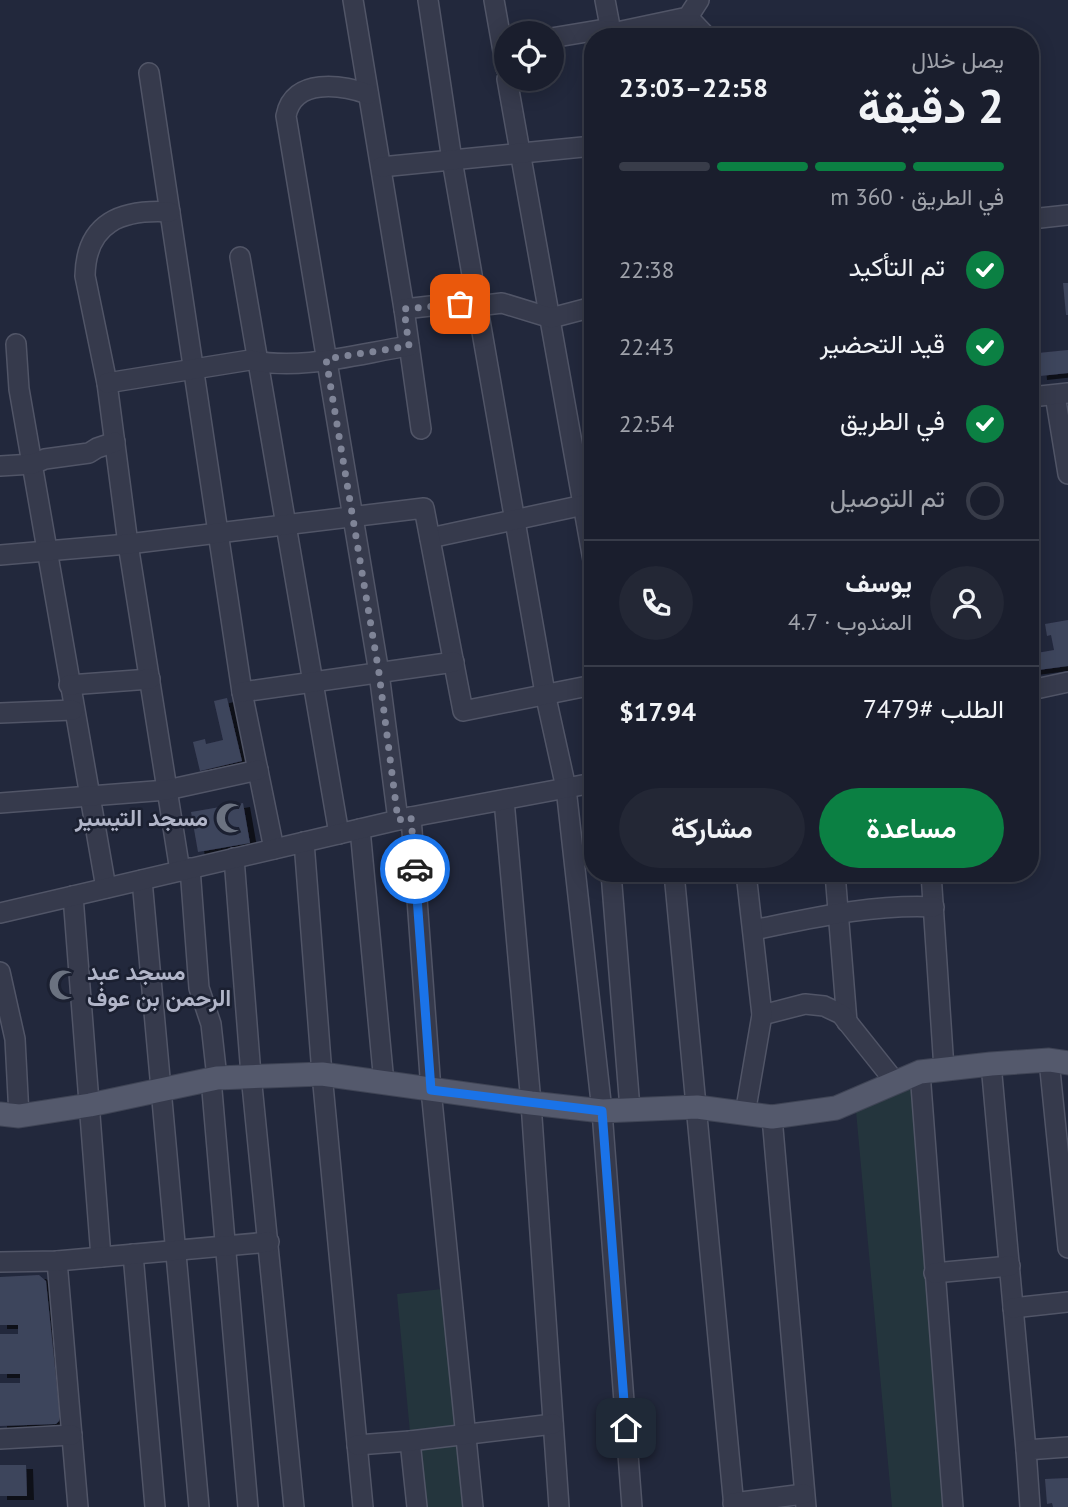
<!DOCTYPE html>
<html lang="ar">
<meta charset="utf-8">
<style>
:root{--surface:#1a1e2d;--page:#232735;--text:#f1f3f6;--muted:#9fa2aa;--line:#383c49;--accent:#0b8043}
body{margin:0;font-family:"PT Sans",Vazirmatn,sans-serif;background:var(--page);color:var(--text);direction:rtl;height:100vh;display:flex;flex-direction:column;font-size:26px;white-space:nowrap}
*{box-sizing:border-box;margin:0}
p{font-size:23px;color:var(--muted)}
.icon{flex:none;width:38px;height:38px;fill:none;stroke:currentColor;stroke-width:2;stroke-linecap:round;stroke-linejoin:round}
.map{position:relative;flex:1;overflow:hidden;direction:ltr}
.side{position:absolute;left:584px;top:28px;width:455px;height:854px;display:flex;flex-direction:column;background:var(--surface);border-radius:28px;box-shadow:0 4px 18px #0003,0 0 0 2px var(--line);direction:rtl}
.side>*{flex:none}
.buttons{position:absolute;left:494px;top:21px;display:grid;gap:14px}
.buttons a{display:grid;place-items:center;width:70px;height:70px;border-radius:50%;background:var(--surface);box-shadow:0 4px 18px #0003,0 0 0 2px var(--line);font-size:35px}
.pin{position:absolute;display:grid;place-items:center;width:60px;height:60px;color:#fff;margin:-30px;border-radius:14px;box-shadow:0 4px 10px #0006}
.courier{position:absolute;display:grid;place-items:center;width:70px;height:70px;margin:-35px;border:5px solid #1a73e8;border-radius:50%;background:#fff;color:#222;box-shadow:0 2px 9px #0007}
.summary em{font-style:normal;font-weight:700}
.summary div{display:flex;flex-direction:column-reverse}
.summary{display:flex;align-items:center;justify-content:space-between;height:119px;padding:0 35px}
h1{font-size:46px;font-weight:700;line-height:52px}
.bar{display:grid;grid-template-columns:repeat(4,1fr);gap:10px 7px;align-content:center;height:84px;padding:0 35px}
.bar i{height:9px;border-radius:5px;background:var(--line)}
.bar .on{background:var(--accent)}
.bar p{grid-column:span 4}
.line{display:flex;align-items:center;gap:18px;padding:0 35px;border-top:2px solid var(--line)}
.line div{flex:1}
.round{display:grid;place-items:center;flex:none;width:74px;height:74px;border-radius:37px;background:var(--page)}
ol{padding:0 35px;list-style:none}
li{display:flex;align-items:center;gap:21px;height:77px}
li p{margin-inline-start:auto}
li .icon{padding:7px;border-radius:50%;background:var(--accent);color:#fff;stroke-width:4}
li:last-child{color:var(--muted)}
li i{width:38px;height:38px;border:4px solid var(--line);border-radius:50%}
.cta{display:flex;gap:14px;margin-top:auto;padding:14px 35px}
.cta a{flex:1;height:80px;border-radius:42px;background:var(--accent);color:#fff;font-size:28px;font-weight:700;line-height:80px;text-align:center}
.cta a+a{background:var(--page);color:var(--text)}
.map>svg:first-child{display:block}
.green{fill:#24353d}
.building{fill:#3e445c;filter:url(#shadow)}
.lines{fill:none;stroke-linecap:round;stroke-linejoin:round}
.minor-casing{stroke:#515567;stroke-width:22}
.major-casing{stroke:#3f4455;stroke-width:25}
.minor{stroke:#363a4c;stroke-width:19}
.major{stroke:#54596c;stroke-width:23}
.done{stroke:#7f8497;stroke-width:7;stroke-dasharray:0 12.6}
.route{stroke:#1a73e8;stroke-width:9}
.labels{text-anchor:middle;stroke-width:5;stroke-linejoin:round;paint-order:stroke}
.poi-label{font-size:23px;font-weight:bold;fill:#b1b5c8;stroke:#1b2031;text-anchor:end}
</style>
<div class="map">
<svg width="1068" height="1507" viewBox="0 0 1068 1507">
<defs>
<filter id="shadow"><feDropShadow dx="7" dy="4" stdDeviation="0" flood-color="#0009"/></filter>
</defs>
<rect width="100%" height="100%" fill="#22283c"/>
<g class="green">
<polygon points="920,1072 953,1507 892,1507 855,1100"/>
<polygon points="451,1288 473,1507 417,1507 397,1294"/>
</g>
<g class="building">
<polygon points="1063,283 1068,283 1068,315 1066,315"/>
<polygon points="1068,350 1068,373 1040,376 1038,353"/>
<polygon points="1068,620 1068,666 1031,671 1031,654 1054,650 1051,635 1047,636 1045,624"/>
<polygon points="227,698 242,761 200,771 193,742 205,739 206,744 223,740 214,701"/>
<polygon points="243,803 250,843 198,852 191,812"/>
<polygon points="39,1275 46,1281 60,1416 59,1421 56,1424 0,1426 0,1383 20,1383 20,1374 0,1374 0,1334 18,1334 18,1325 0,1325 0,1277"/>
<polygon points="0,1465 26,1465 27,1496 0,1496"/>
<polygon points="1068,1478 1068,1507 1053,1507 1052,1503 1047,1504 1045,1479"/>
</g>
<g class="lines">
<g class="minor-casing">
<g id="minor">
<polyline points="353,0 404,309 421,429"/>
<polyline points="428,0 452,160 545,693 566,788 602,1111 632,1507"/>
<polyline points="494,0 506,68"/>
<polyline points="605,0 612,37"/>
<polyline points="688,17 707,37"/>
<polyline points="551,38 599,30 617,32 688,17 699,0"/>
<polyline points="149,73 242,692 274,849"/>
<polyline points="507,79 593,560"/>
<path d="M368 94C342 85 293 77 286 116L379 673 398 820"/>
<polyline points="381,167 593,146"/>
<path d="M170 212C122 209 86 222 85 276L107 383 128 544 180 871"/>
<polyline points="1031,219 1068,215"/>
<polyline points="240,257 339,834"/>
<polyline points="404,309 448,304 477,306 502,303 551,318 593,307"/>
<polyline points="16,344 19,389 106,888"/>
<path d="M107 383 250 360C301 371 357 354 409 346"/>
<polyline points="1055,395 1068,474"/>
<polyline points="1031,397 1068,393"/>
<polyline points="0,466 33,464 45,459 89,453 97,448 115,442"/>
<polyline points="430,538 593,503"/>
<polyline points="0,555 128,544 424,508 463,711 593,685"/>
<polyline points="69,685 150,679"/>
<polyline points="1031,690 1068,682"/>
<polyline points="242,692 454,662"/>
<polyline points="0,713 73,710"/>
<polyline points="504,800 531,1103 559,1507"/>
<polyline points="0,803 167,790 258,770"/>
<polyline points="411,817 431,1090 473,1507"/>
<polyline points="360,829 384,1083"/>
<polyline points="304,842 322,1074 363,1507"/>
<polyline points="234,858 251,1075 294,1507"/>
<polyline points="190,868 199,988 211,1024 217,1078"/>
<polyline points="611,873 630,1109"/>
<polyline points="674,873 734,1507"/>
<polyline points="835,873 847,1022"/>
<polyline points="931,873 944,1069"/>
<polyline points="142,880 199,1507"/>
<polyline points="73,896 101,1257"/>
<polyline points="0,913 411,817 593,783"/>
<path d="M753 930C813 918 872 904 934 907"/>
<polyline points="0,972 15,1039 19,1116"/>
<polyline points="762,1015 805,1004 824,1006 841,1014 896,1083"/>
<polyline points="1049,1060 1068,1248"/>
<polyline points="991,1064 1026,1450"/>
<polyline points="920,1072 953,1507"/>
<polyline points="211,1079 248,1507"/>
<polyline points="745,1114 762,1015 746,873"/>
<polyline points="772,1117 806,1507"/>
<polyline points="133,1254 155,1507"/>
<polyline points="57,1261 78,1507"/>
<polyline points="0,1262 57,1261 269,1242"/>
<polyline points="934,1273 1010,1266"/>
<polyline points="1013,1308 1068,1302"/>
<polyline points="0,1439 72,1435"/>
<polyline points="410,1441 417,1507"/>
<polyline points="357,1445 410,1441 553,1424"/>
<polyline points="733,1503 804,1494"/>
<polyline points="1030,1507 1026,1450 1068,1447"/>
</g>
</g>
<g class="major-casing">
<polyline id="major" points="0,1114 19,1116 90,1105 217,1078 322,1074 531,1103 602,1111 697,1107 772,1117 836,1108 920,1072 991,1064 1049,1060 1068,1063"/>
</g>
<use href="#minor" class="minor"/>
<use href="#major" class="major"/>
</g>
<g class="lines">
<polyline class="done" points="415,869 411,817 398,820 379,673 326,359 409,346 404,309 460,304"/>
<polyline class="route" points="415,869 431,1090 602,1111 626,1428"/>
</g>
<defs>
<g id="mosque-bare" transform="scale(2.415)"><path d="M3.5-4.9A6 6 0 1 0 3.5 4.9A5 5 0 1 1 3.5-4.9Z" fill="#6b7280" stroke="#1b2031" stroke-width="2.5" paint-order="stroke"/></g>
</defs>
<g fill-rule="evenodd">
<use href="#mosque-bare" x="231" y="818"/>
<use href="#mosque-bare" x="64" y="985"/>
</g>
<g class="labels">
<g class="poi-label">
<text x="208" y="826">مسجد التيسير</text>
<text x="87" y="980" text-anchor="start">مسجد عبد<tspan x="87" dy="26">الرحمن بن عوف</tspan></text>
</g>
</g>
</svg>
<div class="buttons">
<a><svg class="icon" aria-label="locate" viewBox="0 0 24 24"><circle cx="12" cy="12" r="6"/><path d="M12 2v4M12 18v4M2 12h4M18 12h4"/></svg></a>
</div>
<div class="pin" style="left:460px;top:304px;background:#ea580c"><svg class="icon" aria-label="bag" viewBox="0 0 24 24"><path d="M5 8h14l-1 12H6zM9 8a3 3 0 0 1 6 0"/></svg></div>
<div class="pin" style="left:626px;top:1428px;background:#1f2937"><svg class="icon" aria-label="home" viewBox="0 0 24 24"><path d="M3 11l9-7 9 7M6 9v11h12V9"/></svg></div>
<div class="courier" style="left:415px;top:869px"><svg class="icon" aria-label="car" viewBox="0 0 24 24"><path d="M5 17H2v-5l4-1 3-4h7l3 4 3 1v5h-3M9 17h6M6 11h13"/><circle cx="7" cy="17" r="2"/><circle cx="17" cy="17" r="2"/></svg></div>
<section class="side">
<div class="summary"><div><h1>2 دقيقة</h1><p>يصل خلال</p></div><em>22:58–23:03</em></div>
<div class="bar"><i class="on"></i><i class="on"></i><i class="on"></i><i></i><p>في الطريق · 360 m</p></div>
<ol>
<li><svg class="icon" aria-label="check" viewBox="0 0 24 24"><path d="M5 12l5 5 9-10"/></svg>تم التأكيد<p>22:38</p></li>
<li><svg class="icon" aria-label="check" viewBox="0 0 24 24"><path d="M5 12l5 5 9-10"/></svg>قيد التحضير<p>22:43</p></li>
<li><svg class="icon" aria-label="check" viewBox="0 0 24 24"><path d="M5 12l5 5 9-10"/></svg>في الطريق<p>22:54</p></li>
<li><i></i>تم التوصيل</li>
</ol>
<div class="line" style="height:126px"><a class="round"><svg class="icon" aria-label="person" viewBox="0 0 24 24"><circle cx="12" cy="8" r="4"/><path d="M4 21q1-7 8-7t8 7"/></svg></a><div><b>يوسف</b><p>المندوب · 4.7</p></div><a class="round"><svg class="icon" aria-label="phone" viewBox="0 0 24 24"><path d="M5 4h4l2 5-3 2q2 4 5 5l2-3 5 2v4C11 20 4 13 5 4z"/></svg></a></div>
<div class="line" style="height:91px"><div>الطلب #7479</div><b>$17.94</b></div>
<div class="cta"><a>مساعدة</a><a>مشاركة</a></div>
</section>
</div>
